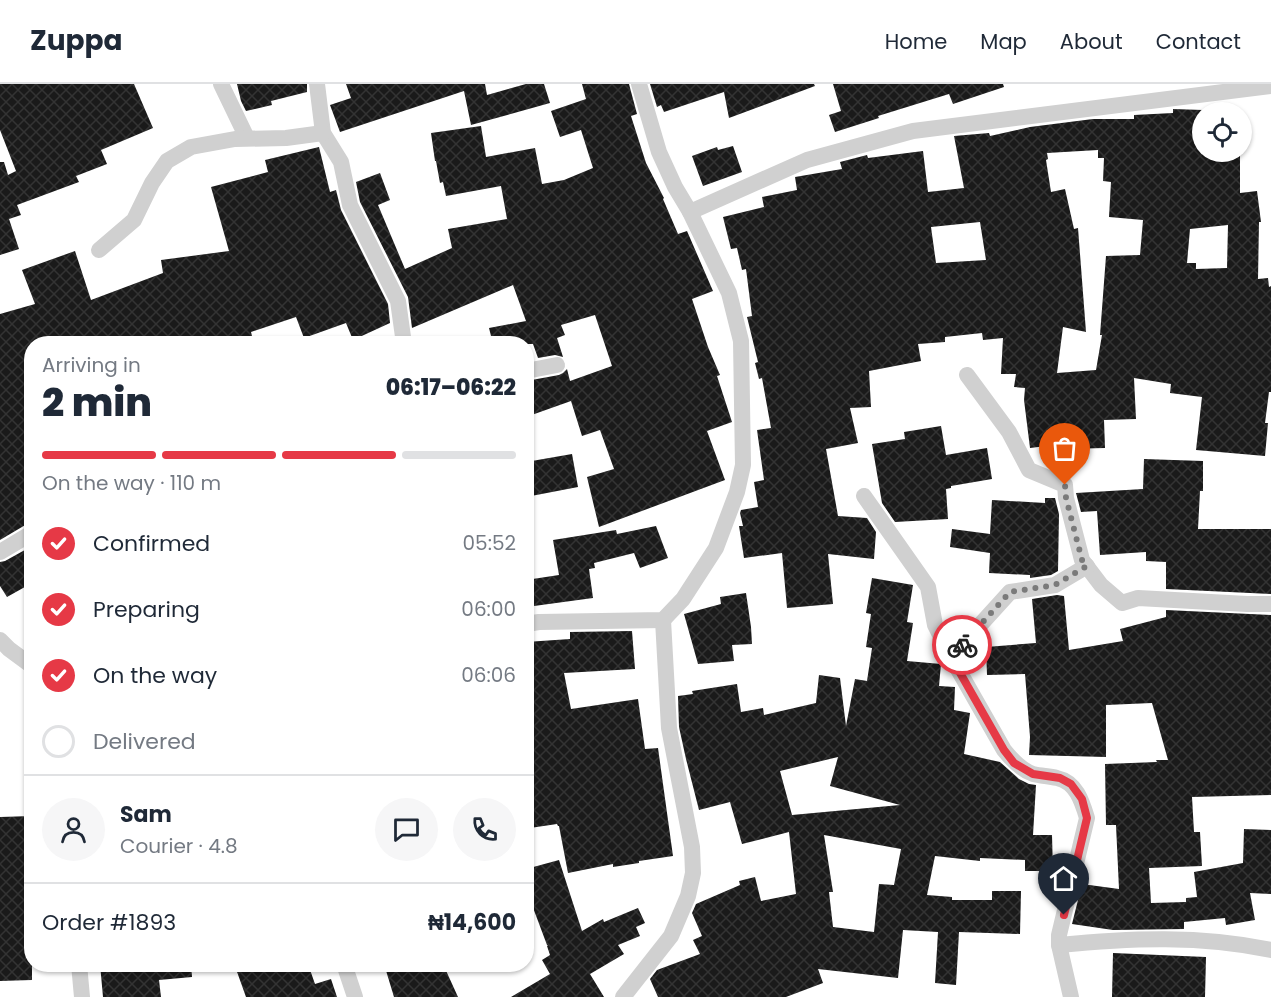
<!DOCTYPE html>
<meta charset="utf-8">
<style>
:root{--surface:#fff;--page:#f6f6f7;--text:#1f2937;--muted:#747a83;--line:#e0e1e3;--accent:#e63946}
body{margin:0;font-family:Poppins,sans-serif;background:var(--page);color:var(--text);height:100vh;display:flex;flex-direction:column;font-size:22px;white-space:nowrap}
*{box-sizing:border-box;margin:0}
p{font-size:20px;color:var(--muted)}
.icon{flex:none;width:33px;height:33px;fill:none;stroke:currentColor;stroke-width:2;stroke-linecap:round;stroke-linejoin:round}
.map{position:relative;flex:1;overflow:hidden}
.panel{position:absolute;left:24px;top:252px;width:510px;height:636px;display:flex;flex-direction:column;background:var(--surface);border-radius:24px;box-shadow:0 2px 4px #0004}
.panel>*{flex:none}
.controls{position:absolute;left:1192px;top:18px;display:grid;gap:12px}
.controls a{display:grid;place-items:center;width:60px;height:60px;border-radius:50%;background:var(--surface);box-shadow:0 2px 4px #0004;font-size:30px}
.pin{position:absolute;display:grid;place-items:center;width:51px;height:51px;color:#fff;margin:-62px -26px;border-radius:50% 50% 50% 0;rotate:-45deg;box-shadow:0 0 6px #0007}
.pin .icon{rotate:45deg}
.courier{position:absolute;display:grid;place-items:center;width:60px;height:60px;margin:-30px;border:4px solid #e63946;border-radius:50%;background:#fff;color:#222;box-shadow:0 2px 8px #0007}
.headline em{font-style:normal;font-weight:800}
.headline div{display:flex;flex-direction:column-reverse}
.headline{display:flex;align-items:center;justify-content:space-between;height:102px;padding:0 18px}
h1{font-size:39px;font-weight:800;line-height:45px}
.bar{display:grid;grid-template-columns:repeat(4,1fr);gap:9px 6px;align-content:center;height:72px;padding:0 18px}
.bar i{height:8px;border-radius:4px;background:var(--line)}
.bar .active{background:var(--accent)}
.bar p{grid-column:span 4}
.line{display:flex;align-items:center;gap:15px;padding:0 18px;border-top:2px solid var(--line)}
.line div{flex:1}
.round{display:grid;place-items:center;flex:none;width:63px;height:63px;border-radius:32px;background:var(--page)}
ol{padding:0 18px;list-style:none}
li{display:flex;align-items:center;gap:18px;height:66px}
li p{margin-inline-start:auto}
li .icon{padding:6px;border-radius:50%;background:var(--accent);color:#fff;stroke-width:4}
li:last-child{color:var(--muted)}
li i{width:33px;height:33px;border:3px solid var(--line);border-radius:50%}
header{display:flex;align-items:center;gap:36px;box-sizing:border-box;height:84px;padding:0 30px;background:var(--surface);border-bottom:2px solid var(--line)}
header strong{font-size:28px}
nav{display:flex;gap:33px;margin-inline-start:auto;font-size:21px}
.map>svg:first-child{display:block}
.building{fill:url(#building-cross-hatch);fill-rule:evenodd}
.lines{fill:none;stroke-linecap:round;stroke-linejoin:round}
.minor{stroke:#d0d0d0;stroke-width:16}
.done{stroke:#7a7a7a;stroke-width:6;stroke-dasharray:0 10.8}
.route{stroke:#e63946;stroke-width:8}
</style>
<header>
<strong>Zuppa</strong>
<nav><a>Home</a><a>Map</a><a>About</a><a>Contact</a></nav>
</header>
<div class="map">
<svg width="1271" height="913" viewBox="0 0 1271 913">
<defs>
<pattern id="building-cross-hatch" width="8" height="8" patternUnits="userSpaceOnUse" patternTransform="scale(1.5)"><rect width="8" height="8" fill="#1a1a1a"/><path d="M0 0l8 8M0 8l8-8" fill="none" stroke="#333"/></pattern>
</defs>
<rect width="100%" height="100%" fill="#fff"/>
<g class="building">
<polygon points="0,0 134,0 153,44 101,66 107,80 76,92 79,98 17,121 21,131 9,135 19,165 0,171 0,78 4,78 8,91 16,87 0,46"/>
<polygon points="237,0 307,0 307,8 271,17 272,21 246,27 241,17"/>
<polygon points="346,0 485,0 487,11 526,0 544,0 550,19 471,41 464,7 340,48 330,21 351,14"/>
<polygon points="582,0 629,0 637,30 631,32 646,79 664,114 663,115 678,150 687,147 713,207 692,215 708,263 720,291 717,292 732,338 707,347 725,396 599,443 587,393 614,385 600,346 582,352 571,317 526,333 526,297 559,291 563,289 567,285 570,297 612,282 595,231 561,241 565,251 557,254 563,273 555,271 538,274 533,260 493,260 489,244 526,237 513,201 412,244 408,213 360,118 356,98 380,89 390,116 378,121 405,185 452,164 448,145 507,135 501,102 446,112 443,98 440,99 436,77 435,77 431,49 481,42 486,73 535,64 542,100 564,96 593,84 581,46 560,53 551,27 586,15"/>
<polygon points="650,0 814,0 815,2 729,34 724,8 664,28 661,21 657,23"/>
<polygon points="833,0 1003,0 1004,3 953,20 949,10 878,32 879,34 835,48 829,31 841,27"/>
<path d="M1173 25 1203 26V68H1240V109L1257 107 1261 138H1259L1258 195 1268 194 1269 203 1271 202V308H1269L1265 339H1268L1265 372 1196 366 1202 313 1170 309 1171 300 1134 294 1136 335 1104 336 1105 364 1064 365 1063 360 1030 364 1024 316 1025 304 1014 303 1016 290H1001L1003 254 983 256 982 249 945 253V258L918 260 921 277 869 287 871 323 850 324 858 359 826 365 838 432 867 434 876 448 874 475 828 470 833 520 787 524 782 469 744 474 739 442H743L740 429 741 426 758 423 754 398 764 396 757 346 771 344 762 294 759 295 755 279 758 278 747 233 752 232 746 185 742 186 737 164 731 165 723 133 764 123 762 113 797 106 795 93 842 85 840 78 867 71 868 74 923 67 928 108 964 104 954 52 989 49 990 52 1030 43 1093 35H1134V31L1173 29ZM1098 66V74H1104L1103 97 1111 98 1109 133 1143 136 1140 171 1106 172 1100 251H1102L1096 286 1057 289 1063 243 1086 248 1078 144 1074 145 1065 105 1051 108 1046 76 1048 75 1047 69ZM980 138 986 176 936 179 931 143ZM1228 141 1227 184 1196 185V179H1187L1190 145Z"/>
<polygon points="733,62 742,88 703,102 692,72 717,63 718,66"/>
<polygon points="319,63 330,108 336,106 341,126 388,220 390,239 353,256 346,239 304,254 296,233 251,248 254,260 32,260 32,439 27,440 0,456 0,230 35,220 22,186 75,167 91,216 163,189 161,176 229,167 211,103 268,88 265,76"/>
<polygon points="941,342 946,371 987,364 992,395 951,402 951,404 946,405 948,435 895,438 882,419 872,360 905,355 904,348"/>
<polygon points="572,370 578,403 526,413 526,378"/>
<polygon points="1144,375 1203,377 1203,407 1200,407 1198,445 1271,445 1271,510 1166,505 1166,478 1146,477 1146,468 1100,471 1097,427 1081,428 1076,409 1143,405"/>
<polygon points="1045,414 1055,414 1059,430 1058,487 1051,491 1030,494 1030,491 989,489 990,469 950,463 952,445 990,450 992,416 1045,419"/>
<polygon points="656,442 668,474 640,484 634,469 594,479 595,484 589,485 593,514 534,522 533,516 526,518 526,496 559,491 553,456 616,446 617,450"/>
<polygon points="32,462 32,499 7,513 0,502 0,478 5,477"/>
<path d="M872 494 913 501 907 538 913 539 907 577 941 580 939 602 955 603 954 626 970 629 964 670 1000 678 1019 695 1029 700 1036 701 1033 751H1052L1053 787H1025V776L980 774V777L935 772 927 811 952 813V816H992V807H1021L1020 850 959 848 956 901 935 899 938 848 903 846 898 894 818 885 823 899 786 913H658L650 895 657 886 700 870 693 856 702 852 692 829 696 820 740 801 739 797 755 793 761 817 796 810 789 748 742 760 730 718 699 726 686 675 679 643 678 612 693 610 692 607 737 600 741 628 763 624 764 631 816 619 819 591 840 594 846 642 855 595 867 597 872 564 866 563 871 530 866 529ZM838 673 830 702 900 721 792 731 780 687ZM824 751 901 765 894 801 879 800 874 848 833 843 829 808H833Z"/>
<polygon points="746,509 751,543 752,560 732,561 734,577 698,580 684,530 721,520 720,513"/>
<polygon points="1057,511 1064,512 1069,566 1123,557 1120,545 1166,533 1166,526 1271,531 1271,711 1192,713 1194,748 1200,748 1202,782 1149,784 1151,819 1186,818 1186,814 1197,813 1194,788 1243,779 1244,745 1271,746 1271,810 1250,809 1255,836 1226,841 1225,834 1184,838 1184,845 1113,846 1072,840 1082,800 1119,805 1116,741 1106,741 1105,680 1157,678 1156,676 1168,676 1152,619 1106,621 1106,673 1029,671 1030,653 1025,590 987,591 986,563 1036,559 1032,515"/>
<polygon points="632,547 635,585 564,589 571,625 638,615 645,665 658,664 673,772 639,777 639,779 613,783 613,780 568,789 559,742 558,742 557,740 530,744 526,720 526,558 570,555 570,548"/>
<polygon points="32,732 32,896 0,897 0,733"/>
<polygon points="559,776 582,847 603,835 604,838 638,824 645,839 636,843 640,852 618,861 624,870 590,890 604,913 511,913 550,890 542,876 550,871 547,862 548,861 547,861 532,821 529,821 526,812 526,785"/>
<polygon points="1113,869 1206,873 1205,913 1112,913"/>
<polygon points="100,880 191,880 192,893 159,896 161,913 103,913"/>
<polygon points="251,880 308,880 315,900 331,895 337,913 246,913 236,885"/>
<polygon points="384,880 443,880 458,913 394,913"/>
</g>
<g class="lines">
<g class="minor">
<polyline points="221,0 247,54"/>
<polyline points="317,0 323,49 341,78 350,121 398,217 404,260"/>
<polyline points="690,128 807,76 913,47 1271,2"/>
<polyline points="99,166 134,136 152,99 167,77 191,63 235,55 286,54 323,49"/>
<polyline points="526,287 557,281"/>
<polyline points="967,291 1009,348 1029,386 1065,401 1066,414 1082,476 1101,501 1122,519 1138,514 1247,520 1271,520"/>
<path d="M864 412 928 503 935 541 951 573 1004 666C1012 676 1021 686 1033 690 1041 692 1049 692 1057 694 1076 698 1082 717 1087 734L1059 851V861L1071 913"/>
<polyline points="0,468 32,449"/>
<polyline points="526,540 539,538 663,536 683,515 716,464 737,408 743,381 741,257 729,209 690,128 675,103 659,68 639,0"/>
<polyline points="0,556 9,565 32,582"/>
<polyline points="951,573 1010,508 1055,501 1087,482"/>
<path d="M1059 861C1130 854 1201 851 1271 866"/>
<polyline points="79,880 82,913"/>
<polyline points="344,880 355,913"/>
<polyline points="623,913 671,852 688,812 693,789 692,763 669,644 663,536"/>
</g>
</g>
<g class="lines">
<polyline class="done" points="962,561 1010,508 1055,501 1087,482 1082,476 1066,414 1065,401"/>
<polyline class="route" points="962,561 951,573 1004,666 1014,679 1033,690 1060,694 1071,700 1082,715 1087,734 1064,831"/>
</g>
</svg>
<div class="controls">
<a><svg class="icon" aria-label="locate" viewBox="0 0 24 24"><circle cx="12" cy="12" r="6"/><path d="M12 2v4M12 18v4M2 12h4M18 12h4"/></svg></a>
</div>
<div class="pin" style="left:1065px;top:401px;background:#ea580c"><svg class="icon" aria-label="bag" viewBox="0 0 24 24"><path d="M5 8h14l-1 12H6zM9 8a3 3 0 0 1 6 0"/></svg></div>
<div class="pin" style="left:1064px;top:831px;background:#1f2937"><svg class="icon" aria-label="home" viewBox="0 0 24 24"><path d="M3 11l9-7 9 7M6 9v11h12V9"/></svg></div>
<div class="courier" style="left:962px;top:561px"><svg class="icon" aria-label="bike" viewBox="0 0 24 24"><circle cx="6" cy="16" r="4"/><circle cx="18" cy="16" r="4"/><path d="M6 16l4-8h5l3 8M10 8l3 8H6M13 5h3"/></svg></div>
<section class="panel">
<div class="headline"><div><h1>2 min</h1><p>Arriving in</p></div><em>06:17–06:22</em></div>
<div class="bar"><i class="active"></i><i class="active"></i><i class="active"></i><i></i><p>On the way · 110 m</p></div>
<ol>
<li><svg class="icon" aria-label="check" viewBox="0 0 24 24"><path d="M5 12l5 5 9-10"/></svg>Confirmed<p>05:52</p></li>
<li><svg class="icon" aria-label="check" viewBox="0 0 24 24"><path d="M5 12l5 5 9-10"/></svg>Preparing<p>06:00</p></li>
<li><svg class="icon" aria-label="check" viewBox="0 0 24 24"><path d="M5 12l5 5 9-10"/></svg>On the way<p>06:06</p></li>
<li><i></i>Delivered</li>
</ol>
<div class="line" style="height:108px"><a class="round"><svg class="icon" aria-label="person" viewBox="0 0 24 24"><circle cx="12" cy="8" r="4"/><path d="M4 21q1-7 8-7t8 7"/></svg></a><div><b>Sam</b><p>Courier · 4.8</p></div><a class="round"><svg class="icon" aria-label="chat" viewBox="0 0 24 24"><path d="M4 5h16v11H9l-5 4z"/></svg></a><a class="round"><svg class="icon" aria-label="phone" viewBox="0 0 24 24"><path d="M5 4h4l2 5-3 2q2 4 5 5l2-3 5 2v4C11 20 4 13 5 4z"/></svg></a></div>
<div class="line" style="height:78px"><div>Order #1893</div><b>₦14,600</b></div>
</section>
</div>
